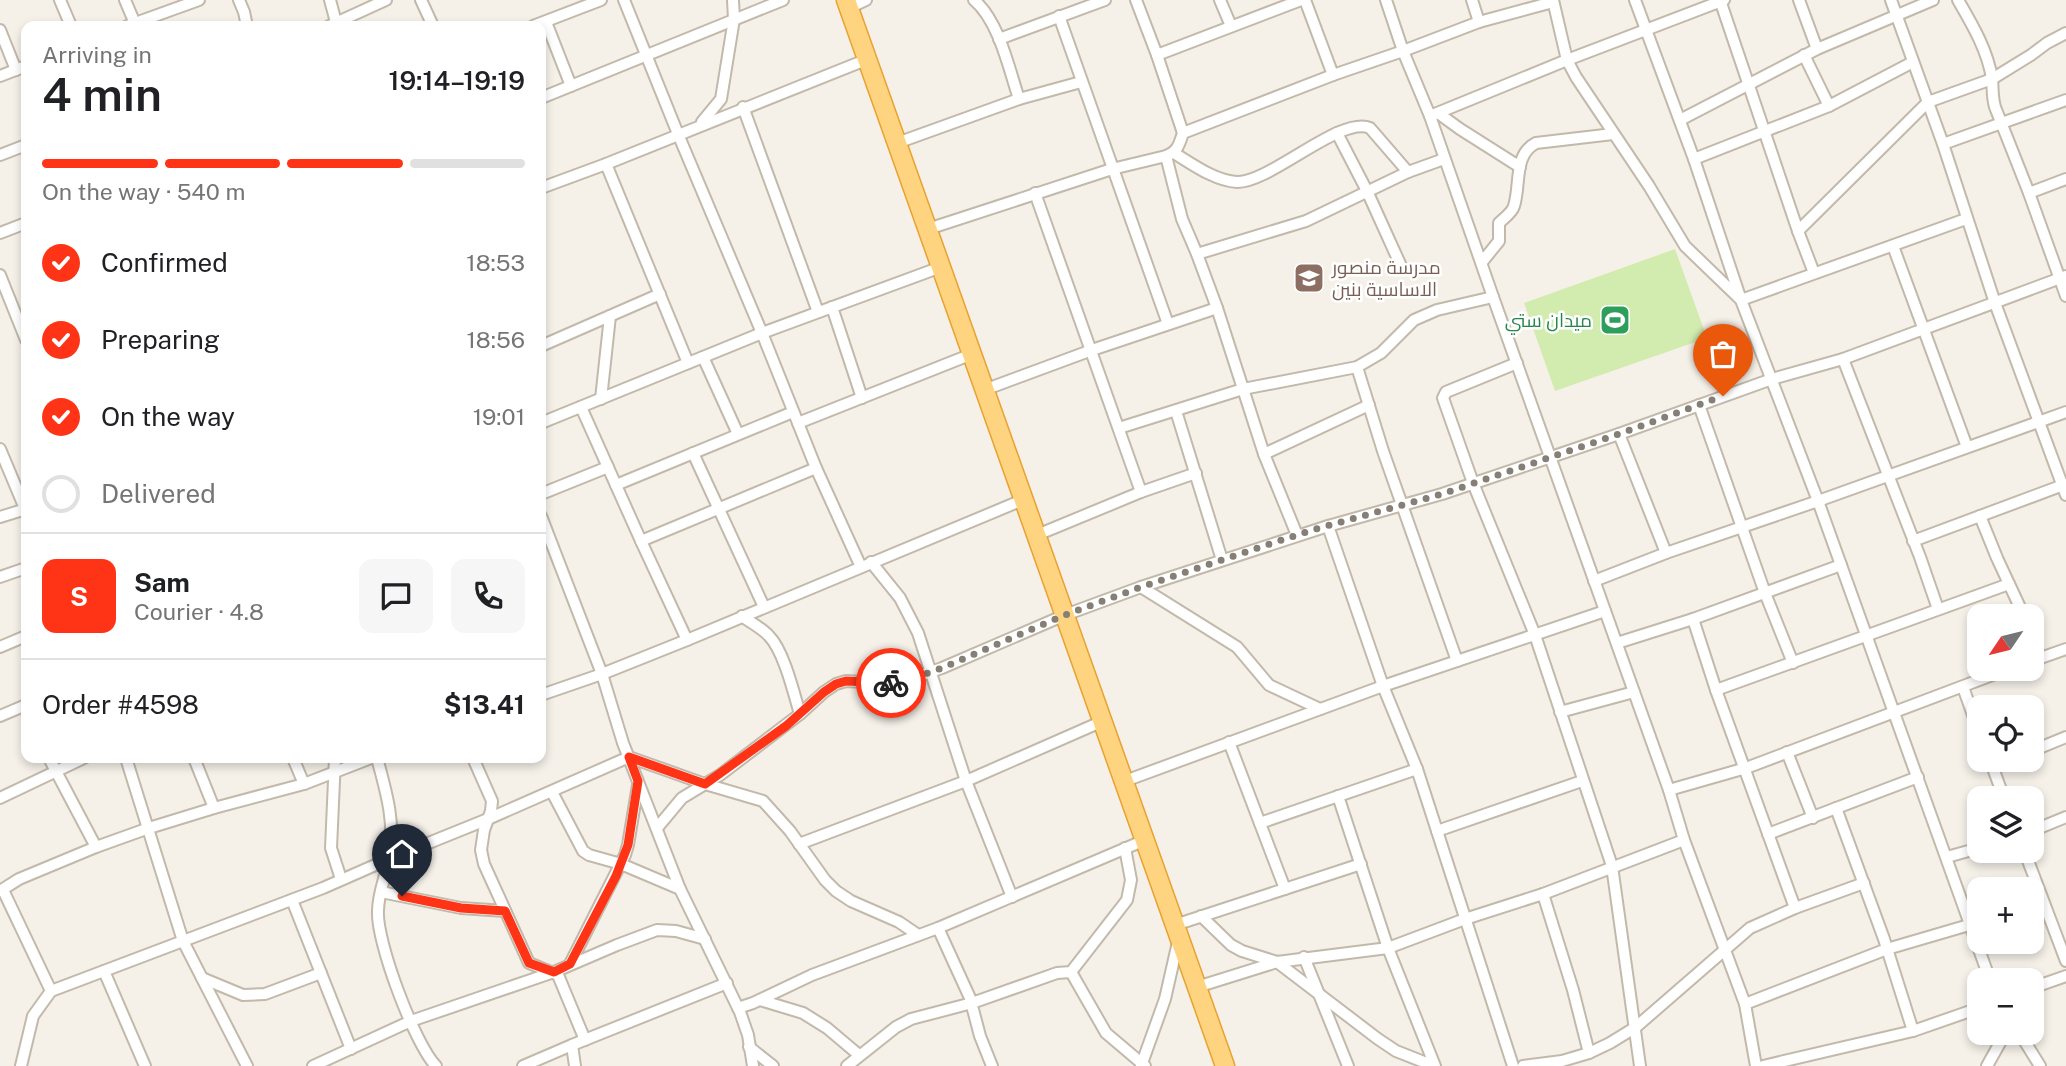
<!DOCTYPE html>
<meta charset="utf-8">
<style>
:root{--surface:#fff;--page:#f6f6f6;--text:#202124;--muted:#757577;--line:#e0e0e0;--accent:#ff3416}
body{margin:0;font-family:"Public Sans",Cairo,sans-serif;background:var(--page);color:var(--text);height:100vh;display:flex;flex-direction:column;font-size:26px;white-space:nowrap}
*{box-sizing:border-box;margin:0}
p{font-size:23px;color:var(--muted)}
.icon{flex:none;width:38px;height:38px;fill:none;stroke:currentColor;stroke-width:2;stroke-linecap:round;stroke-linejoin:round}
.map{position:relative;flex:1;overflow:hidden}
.drawer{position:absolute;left:21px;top:21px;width:525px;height:742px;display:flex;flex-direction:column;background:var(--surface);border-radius:14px;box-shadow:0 4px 10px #0003}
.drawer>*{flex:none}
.needle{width:46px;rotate:235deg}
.controls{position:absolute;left:1967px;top:604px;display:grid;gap:14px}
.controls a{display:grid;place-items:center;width:77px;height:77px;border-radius:14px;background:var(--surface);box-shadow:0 4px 10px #0003;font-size:35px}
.pin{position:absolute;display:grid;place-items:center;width:60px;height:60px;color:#fff;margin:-72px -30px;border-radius:50% 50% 50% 0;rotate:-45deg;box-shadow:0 0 7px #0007}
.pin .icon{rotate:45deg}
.courier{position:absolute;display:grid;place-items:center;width:70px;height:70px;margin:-35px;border:5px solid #ff3416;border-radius:50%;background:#fff;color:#222;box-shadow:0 2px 9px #0007}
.headline em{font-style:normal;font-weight:600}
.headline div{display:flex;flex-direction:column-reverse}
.headline{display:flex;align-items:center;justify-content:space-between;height:119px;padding:0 21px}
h1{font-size:46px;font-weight:600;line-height:52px}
.bar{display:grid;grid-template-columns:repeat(4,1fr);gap:10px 7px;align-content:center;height:84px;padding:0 21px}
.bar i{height:9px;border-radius:5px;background:var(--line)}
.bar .on{background:var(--accent)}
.bar p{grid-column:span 4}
.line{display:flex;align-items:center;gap:18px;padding:0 21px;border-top:2px solid var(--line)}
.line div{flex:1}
.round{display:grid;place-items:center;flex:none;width:74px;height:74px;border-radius:14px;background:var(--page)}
ol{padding:0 21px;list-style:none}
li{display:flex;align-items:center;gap:21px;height:77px}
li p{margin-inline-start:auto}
li .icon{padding:7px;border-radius:50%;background:var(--accent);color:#fff;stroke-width:4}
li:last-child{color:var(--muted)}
li i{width:38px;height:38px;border:4px solid var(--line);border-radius:50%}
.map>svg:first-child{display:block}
.green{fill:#d2ecaf}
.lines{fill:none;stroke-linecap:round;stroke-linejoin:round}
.minor-casing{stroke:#c2b9aa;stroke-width:14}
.trunk-casing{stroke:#e9a130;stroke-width:21}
.minor{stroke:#fff;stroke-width:10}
.trunk{stroke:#ffd481;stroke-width:18}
.done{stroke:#867f75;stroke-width:7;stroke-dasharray:0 12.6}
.route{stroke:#ff3416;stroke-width:9}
.labels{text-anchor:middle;stroke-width:5;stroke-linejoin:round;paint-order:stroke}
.education-label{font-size:19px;fill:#785e54;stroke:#fff;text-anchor:start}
.leisure-label{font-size:19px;fill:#27864d;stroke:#fff;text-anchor:end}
</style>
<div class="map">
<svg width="2066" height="1066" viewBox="0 0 2066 1066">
<rect width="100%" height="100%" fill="#f5f1e9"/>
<polygon class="green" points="1675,249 1707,338 1555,391 1524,303"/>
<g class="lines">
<g class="minor-casing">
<g id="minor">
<polyline points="60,0 71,26"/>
<polyline points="125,0 136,26"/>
<polyline points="239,0 244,12 247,26"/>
<polyline points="330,0 337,26"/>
<polyline points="421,0 433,26"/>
<polyline points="624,0 678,134 762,333 816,468 861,567"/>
<path d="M974 0C999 21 1009 69 1019 99"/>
<polyline points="1136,0 1157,55 1183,133"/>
<polyline points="1220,0 1231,26"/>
<polyline points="1305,0 1333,75"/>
<polyline points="1386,0 1403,51 1430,116 1493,297 1669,790 1684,840 1745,1004 1756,1066"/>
<polyline points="1472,0 1479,22"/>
<polyline points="1553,0 1567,60 1576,77 1649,186 1685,246 1741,300 1966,219"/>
<polyline points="1635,0 1694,159 1741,300 1818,501 1990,980"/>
<polyline points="1720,0 1798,231 1814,273"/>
<polyline points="1799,0 1817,49"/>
<polyline points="1891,0 1943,144 1995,303 2066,495"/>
<path d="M1958 0C1972 24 1988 51 1992 79 1993 89 1992 97 1995 107L2029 193 2066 296"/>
<polyline points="849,8 866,0"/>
<polyline points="1059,16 1168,324"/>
<polyline points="546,22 571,86"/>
<polyline points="127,26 199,0"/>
<polyline points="329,26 386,0"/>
<polyline points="533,26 601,0"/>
<polyline points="0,30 16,70"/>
<polyline points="999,39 1105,0"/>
<polyline points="1157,55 1301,0"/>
<polyline points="1804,55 1829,106"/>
<polyline points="0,76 26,66"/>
<polyline points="541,98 783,0"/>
<polyline points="743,107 818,312"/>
<polyline points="1438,113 1460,129 1520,167"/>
<polyline points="1430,116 1567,60 1724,0"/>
<polyline points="1680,120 1817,49 1933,0"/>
<polyline points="702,122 721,99 734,19 733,0"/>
<polyline points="1337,133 1367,191 1401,266"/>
<polyline points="897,143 1019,99 1081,82"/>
<polyline points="1943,144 2066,100"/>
<path d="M1174 153C1192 164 1215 181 1237 182 1270 183 1341 115 1370 128L1408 172"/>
<polyline points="0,155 26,145"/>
<polyline points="1166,156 1182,219 1197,254 1217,308 1264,454 1297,535"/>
<polyline points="1694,159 1829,106 1913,62"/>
<polyline points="606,164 688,363"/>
<polyline points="541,188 606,164 868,59"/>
<polyline points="1035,193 1141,492"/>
<polyline points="2029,193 2066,179"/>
<path d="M928 229 1112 169 1166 156C1178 151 1179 145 1183 133L1333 75 1403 51 1479 22 1553 2"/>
<polyline points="1798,231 1928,102 1992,79 2031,55 2047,43 2066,33"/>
<polyline points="0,233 26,223"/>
<polyline points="1893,246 1967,447"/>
<polyline points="1197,254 1306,221 1408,172 1444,159"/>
<path d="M1482 262 1499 241V223C1504 218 1512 213 1514 206 1521 184 1513 155 1536 143L1613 134"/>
<polyline points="0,275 26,340"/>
<polyline points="832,307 862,398"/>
<polyline points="541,346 660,294"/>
<polyline points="703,357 738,434"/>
<polyline points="1843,359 1920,557 1938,609"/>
<polyline points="1517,363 1446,392 1443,398 1473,483 1535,635 1612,866 1640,1066"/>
<polyline points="1357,367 1383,451 1457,661"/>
<polyline points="984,390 1092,350 1217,308"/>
<polyline points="601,399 610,316"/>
<polyline points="1699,405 1765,593 1793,663"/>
<polyline points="581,407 641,541 687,640"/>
<polyline points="1176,411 1222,560"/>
<polyline points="541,423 762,333 941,267"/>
<polyline points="798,423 972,354"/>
<polyline points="1119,428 1243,389 1357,367 1381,353 1414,320 1437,310 1493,297"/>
<polyline points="1619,434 1666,553"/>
<polyline points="0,449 26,511"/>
<polyline points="693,453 764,607"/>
<polyline points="1264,454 1369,405"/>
<polyline points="616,485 793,412"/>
<polyline points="541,494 608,467"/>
<polyline points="541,516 602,674 623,743 680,889 740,1012 748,1035 753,1066"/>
<polyline points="1980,516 1997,558 2024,616"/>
<polyline points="0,517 26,509"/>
<polyline points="1328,526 1383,686 1417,769 1513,1066"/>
<polyline points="1037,535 1141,492 1196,473"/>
<polyline points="641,541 816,468"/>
<polyline points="1913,541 2066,484"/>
<polyline points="871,562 900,598 918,633 966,781 1012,897"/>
<polyline points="0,577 26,568"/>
<polyline points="1594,581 1666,553 1818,501 2066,412"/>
<polyline points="1141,587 1237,647 1269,685 1320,709"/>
<path d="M742 616C751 623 762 628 769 636 784 651 794 694 800 714"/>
<polyline points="1693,619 1716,690 1795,908"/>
<polyline points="2032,637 2039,658"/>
<polyline points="1617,643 1693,619 1841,565"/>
<polyline points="0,647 26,636"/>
<polyline points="2032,661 2066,649"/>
<polyline points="1963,687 1979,732"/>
<polyline points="1716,690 2009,584"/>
<polyline points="541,695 602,674 687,640 1025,499"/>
<polyline points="1560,712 1634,692"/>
<polyline points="0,716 26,705"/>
<polyline points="1229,742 1285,889"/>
<polyline points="2032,751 2066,737"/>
<polyline points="1787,752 1813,818"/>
<polyline points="49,758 96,847"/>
<polyline points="126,758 183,941 247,1066"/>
<polyline points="194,758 214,808"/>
<polyline points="293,758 304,784"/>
<polyline points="335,758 331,848 341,879"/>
<path d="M377 758C386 791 396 824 389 859 386 876 378 893 378 911 376 941 415 1045 436 1066"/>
<polyline points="473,758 492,801 491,811 484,830 481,850 484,864 529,963 558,975 585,1040"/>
<polyline points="1990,760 2004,798"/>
<polyline points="1992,767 2010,760"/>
<polyline points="1125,781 1383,686 1605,611"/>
<polyline points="1669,790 1746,768 2011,668"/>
<polyline points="552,792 583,851 589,855 621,864 680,889"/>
<polyline points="1338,796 1388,948 1435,1066"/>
<polyline points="0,798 84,758"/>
<polyline points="1836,808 1884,939 1913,1031"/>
<polyline points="1260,823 1417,769"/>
<polyline points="657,828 682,798 720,775 800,714 824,692 836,684 846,681 884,683 902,682 942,668 1065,615 1141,587 1328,526 1442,494 1619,434 1772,379 1843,359 2066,276"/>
<polyline points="1437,831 1582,781"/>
<polyline points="2032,831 2066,817"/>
<polyline points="1768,834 1918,777"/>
<polyline points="799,844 966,781 1103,721"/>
<polyline points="2024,850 2066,961"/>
<polyline points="1947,857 1979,848"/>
<polyline points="3,890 51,991"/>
<polyline points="0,891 19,879 96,847 149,828 214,808 304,784 371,758"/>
<polyline points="381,892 461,908 505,911"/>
<polyline points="1543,894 1573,990 1589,1053"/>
<polyline points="292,900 351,1049"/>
<polyline points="1201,916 1231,945 1242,951 1277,962 1378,1039 1396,1051 1434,1066"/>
<polyline points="1175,925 1361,864"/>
<polyline points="938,928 970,998 980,1036 992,1066"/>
<polyline points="1304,957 1348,1066"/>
<polyline points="570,964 625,855 628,845 638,785"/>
<polyline points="104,971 145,1066"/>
<polyline points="1071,972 1106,1033 1145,1066"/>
<polyline points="202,978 243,995 265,994 321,973"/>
<polyline points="1197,987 1277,962 1388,948 1465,919 1543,894 1684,840"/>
<polyline points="2032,988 2066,976"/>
<polyline points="760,1000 803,1013 827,1028 859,1055"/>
<polyline points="1745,1004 1887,949 1969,925"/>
<polyline points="738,1008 753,1003 812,975 938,928 1145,840"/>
<polyline points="2019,1032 2040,1066"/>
<polyline points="572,1045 575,1066"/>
<polyline points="749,1047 773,1066"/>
<polyline points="21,1066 33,1016 51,991 323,888 389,859 488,819 629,757 705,784 763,801 790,831 825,880 836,891 851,901 899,922 918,935"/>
<polyline points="313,1066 411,1021 554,972 617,945 657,930 676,931 705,939"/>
<polyline points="523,1066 572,1045 727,983"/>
<polyline points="847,1066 896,1027 911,1019 972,1003 1057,973 1071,972 1127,900 1131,880 1125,848"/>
<polyline points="1141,1066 1165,999 1178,942"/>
<polyline points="1523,1066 1562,1061 1589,1053 1610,1043 1636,1027 1750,928 1795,908 1864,883"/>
<polyline points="1763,1066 1913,1031 1979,1008"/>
<polyline points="1987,1066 2006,1032"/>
</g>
</g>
<g class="trunk-casing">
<polyline id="trunk" points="846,0 1225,1066"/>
</g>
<use href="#minor" class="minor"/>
<use href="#trunk" class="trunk"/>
</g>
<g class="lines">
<polyline class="done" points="891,683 902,682 942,668 1065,615 1141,587 1312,530 1442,494 1619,434 1723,396"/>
<polyline class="route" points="402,896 461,908 505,911 529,963 554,972 570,964 616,876 628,845 638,781 629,757 705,784 786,726 824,692 836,684 846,681 891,683"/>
</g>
<defs>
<g id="school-square" transform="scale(1.575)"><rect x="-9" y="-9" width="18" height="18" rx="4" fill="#8d6e63" stroke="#fff"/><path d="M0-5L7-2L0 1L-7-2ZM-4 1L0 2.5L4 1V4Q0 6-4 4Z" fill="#fff"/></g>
<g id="stadium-square" transform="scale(1.575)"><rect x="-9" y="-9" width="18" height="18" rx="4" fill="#2e9e5b" stroke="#fff"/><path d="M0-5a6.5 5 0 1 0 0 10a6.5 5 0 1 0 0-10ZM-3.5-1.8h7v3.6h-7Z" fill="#fff"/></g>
</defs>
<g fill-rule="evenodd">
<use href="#school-square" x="1309" y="278"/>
<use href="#stadium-square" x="1615" y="320"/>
</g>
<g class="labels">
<g class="education-label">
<text x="1332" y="274">مدرسة منصور<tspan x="1332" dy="22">الاساسية بنين</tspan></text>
</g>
<g class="leisure-label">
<text x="1592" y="327">ميدان ستي</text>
</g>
</g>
</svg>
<div class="controls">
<a><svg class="needle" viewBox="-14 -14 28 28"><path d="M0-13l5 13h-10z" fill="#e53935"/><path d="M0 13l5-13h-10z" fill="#757577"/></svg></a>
<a><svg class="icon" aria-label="locate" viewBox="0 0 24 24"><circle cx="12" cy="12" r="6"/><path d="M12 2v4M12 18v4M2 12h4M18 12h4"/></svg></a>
<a><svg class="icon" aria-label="layers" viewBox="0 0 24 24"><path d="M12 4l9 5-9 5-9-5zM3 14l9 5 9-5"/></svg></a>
<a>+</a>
<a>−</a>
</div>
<div class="pin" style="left:1723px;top:396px;background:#ea580c"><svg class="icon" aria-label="bag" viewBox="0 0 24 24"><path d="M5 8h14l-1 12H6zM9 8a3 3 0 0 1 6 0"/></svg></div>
<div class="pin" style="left:402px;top:896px;background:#1f2937"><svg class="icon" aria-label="home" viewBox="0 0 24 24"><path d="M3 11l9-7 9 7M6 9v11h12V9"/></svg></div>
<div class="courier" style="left:891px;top:683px"><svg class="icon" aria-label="bike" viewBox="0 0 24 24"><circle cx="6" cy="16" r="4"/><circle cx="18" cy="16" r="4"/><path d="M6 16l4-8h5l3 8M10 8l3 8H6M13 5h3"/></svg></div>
<section class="drawer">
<div class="headline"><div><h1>4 min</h1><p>Arriving in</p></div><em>19:14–19:19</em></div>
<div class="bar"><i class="on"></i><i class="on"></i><i class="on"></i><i></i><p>On the way · 540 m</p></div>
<ol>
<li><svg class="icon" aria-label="check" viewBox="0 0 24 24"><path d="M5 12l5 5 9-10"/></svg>Confirmed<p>18:53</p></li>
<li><svg class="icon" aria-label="check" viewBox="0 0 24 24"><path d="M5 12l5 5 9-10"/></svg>Preparing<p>18:56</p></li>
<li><svg class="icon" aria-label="check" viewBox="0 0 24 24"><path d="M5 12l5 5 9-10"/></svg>On the way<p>19:01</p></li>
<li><i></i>Delivered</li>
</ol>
<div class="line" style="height:126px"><b class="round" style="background:var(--accent);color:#fff">S</b><div><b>Sam</b><p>Courier · 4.8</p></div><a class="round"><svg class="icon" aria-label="chat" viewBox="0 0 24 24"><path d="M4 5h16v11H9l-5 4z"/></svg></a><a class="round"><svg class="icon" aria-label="phone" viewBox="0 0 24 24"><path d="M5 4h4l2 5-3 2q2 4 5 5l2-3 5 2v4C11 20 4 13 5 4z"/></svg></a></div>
<div class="line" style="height:91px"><div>Order #4598</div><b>$13.41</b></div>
</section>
</div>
